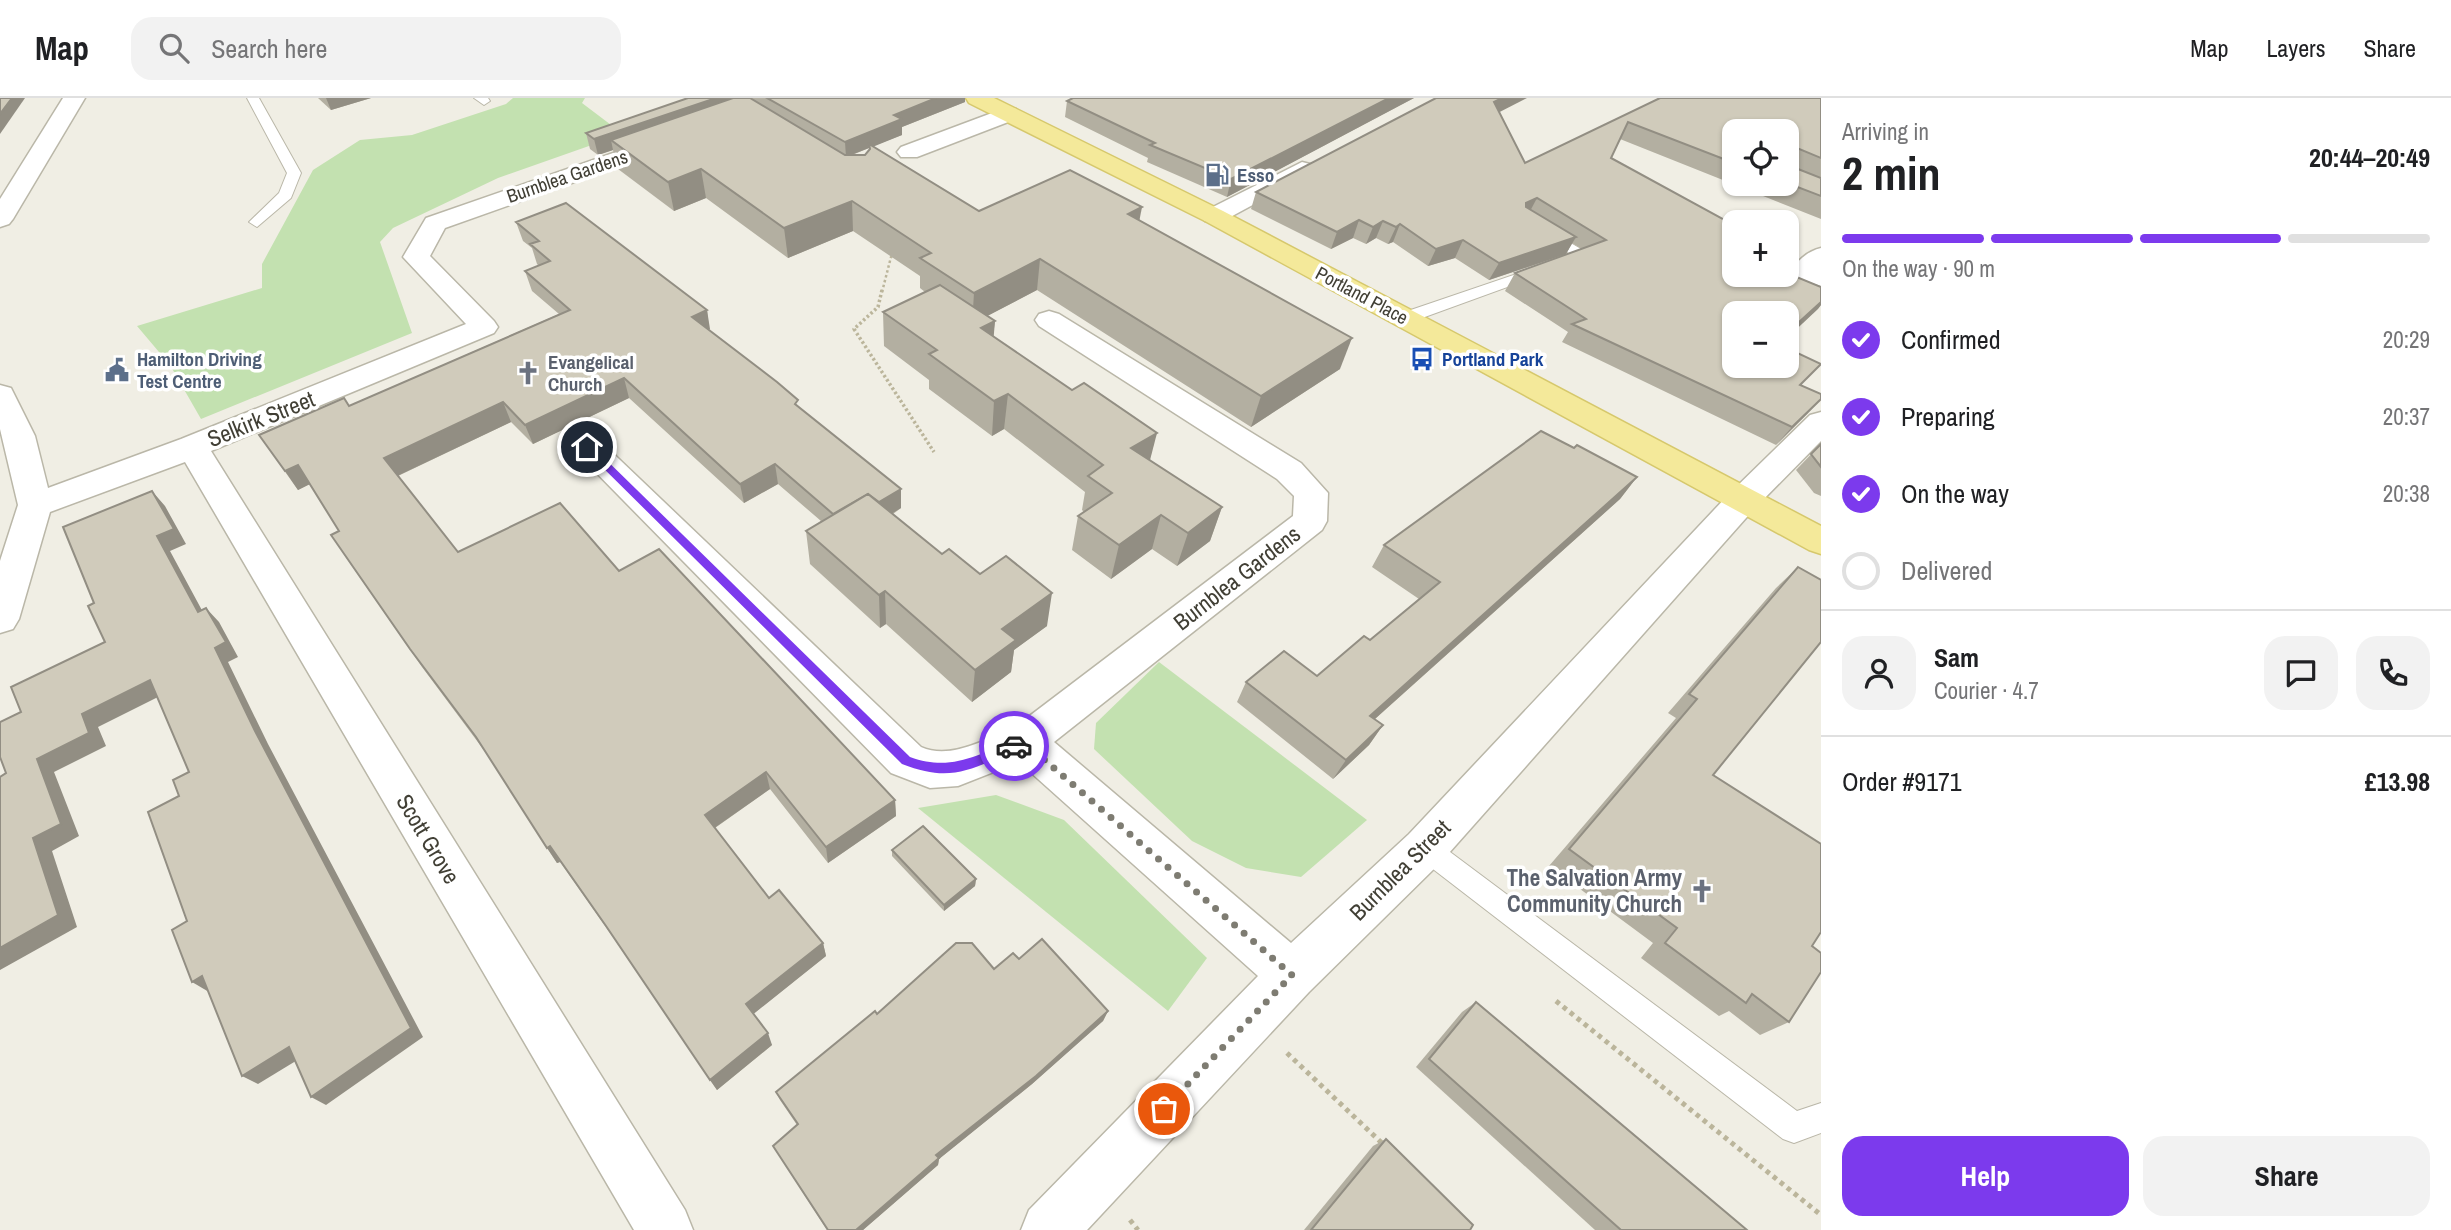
<!DOCTYPE html>
<meta charset="utf-8">
<style>
:root{--surface:#fff;--page:#f2f2f2;--text:#202124;--muted:#757577;--line:#e0e0e0;--accent:#7c3aed}
body{margin:0;font-family:"Archivo Narrow",sans-serif;background:var(--page);color:var(--text);height:100vh;display:flex;flex-direction:column;font-size:26px;white-space:nowrap}
*{box-sizing:border-box;margin:0}
p{font-size:23px;color:var(--muted)}
.icon{flex:none;width:38px;height:38px;fill:none;stroke:currentColor;stroke-width:2;stroke-linecap:round;stroke-linejoin:round}
.map{position:relative;flex:1;overflow:hidden}
.side{display:flex;flex-direction:column;background:var(--surface);width:630px}
.side>*{flex:none}
.controls{position:absolute;left:1722px;top:21px;display:grid;gap:14px}
.controls a{display:grid;place-items:center;width:77px;height:77px;border-radius:14px;background:var(--surface);box-shadow:0 2px 5px #0004;font-size:35px}
.pin{position:absolute;display:grid;place-items:center;width:60px;height:60px;color:#fff;margin:-30px;border:4px solid #fff;border-radius:50%;box-shadow:0 2px 7px #0007}
.courier{position:absolute;display:grid;place-items:center;width:70px;height:70px;margin:-35px;border:5px solid #7c3aed;border-radius:50%;background:#fff;color:#222;box-shadow:0 2px 9px #0007}
.overview em{font-style:normal;font-weight:800}
.overview div{display:flex;flex-direction:column-reverse}
.overview{display:flex;align-items:center;justify-content:space-between;height:119px;padding:0 21px}
h1{font-size:46px;font-weight:800;line-height:52px}
.bar{display:grid;grid-template-columns:repeat(4,1fr);gap:10px 7px;align-content:center;height:84px;padding:0 21px}
.bar i{height:9px;border-radius:5px;background:var(--line)}
.bar .on{background:var(--accent)}
.bar p{grid-column:span 4}
.line{display:flex;align-items:center;gap:18px;padding:0 21px;border-top:2px solid var(--line)}
.line div{flex:1}
.round{display:grid;place-items:center;flex:none;width:74px;height:74px;border-radius:21px;background:var(--page)}
ol{padding:0 21px;list-style:none}
li{display:flex;align-items:center;gap:21px;height:77px}
li p{margin-inline-start:auto}
li .icon{padding:7px;border-radius:50%;background:var(--accent);color:#fff;stroke-width:4}
li:last-child{color:var(--muted)}
li i{width:38px;height:38px;border:4px solid var(--line);border-radius:50%}
.action{display:flex;gap:14px;margin-top:auto;padding:14px 21px}
.action a{flex:1;height:80px;border-radius:21px;background:var(--accent);color:#fff;font-size:28px;font-weight:800;line-height:80px;text-align:center}
.action a+a{background:var(--page);color:var(--text)}
header{display:flex;align-items:center;gap:42px;box-sizing:border-box;height:98px;padding:0 35px;background:var(--surface);border-bottom:2px solid var(--line)}
header strong{font-size:33px}
nav{display:flex;gap:38px;margin-inline-start:auto;font-size:24px}
.search{width:490px;height:63px;background:var(--page);display:flex;align-items:center;gap:18px;box-sizing:border-box;padding:0 24px;border-radius:21px;color:var(--muted);font-size:26px}
main{display:flex;flex:1;min-height:0}
.map>svg:first-child{display:block}
.green{fill:#c3e1b0}
.lines{fill:none;stroke-linecap:round;stroke-linejoin:round}
.service-casing{stroke:#bab7a8;stroke-width:2}
.minor-casing{stroke:#bab7a8;stroke-width:3}
.primary-casing{stroke:#d6c86c;stroke-width:3}
.path-far2{stroke:#bbb59b;stroke-width:2.5;stroke-dasharray:2.5 2.5;stroke-linecap:butt}
.path-far1{stroke:#bbb59b;stroke-width:3.5;stroke-dasharray:2.5 2.5;stroke-linecap:butt}
.path{stroke:#bbb59b;stroke-width:5;stroke-dasharray:4.5 4.5;stroke-linecap:butt}
.service{fill:#fff;fill-rule:evenodd}
.minor{fill:#fff;fill-rule:evenodd}
.primary{fill:#f4e99a;fill-rule:evenodd}
.wall{fill:#b3afa1;fill-rule:evenodd}
.shaded-wall{fill:#928e83}
.building{fill:#d0cbbb;stroke:#928e83;stroke-width:2}
.route{fill:#7c3aed}
.done{stroke:#7e7c72;stroke-width:7;stroke-dasharray:0 12.6}
.labels{text-anchor:middle;stroke-width:7;stroke-linejoin:round;paint-order:stroke}
.far-service-label{font-size:19px;font-weight:bold;fill:#4e5e75;stroke:#fff;text-anchor:start}
.far-street-label{font-size:19px;fill:#413f35;stroke:#fff}
.far-transit-label{font-size:19px;font-weight:bold;fill:#164399;stroke:#fff;text-anchor:start}
.far-worship-label{font-size:19px;font-weight:bold;fill:#5b616d;stroke:#fff;text-anchor:start}
.street-label{font-size:23px;fill:#413f35;stroke:#fff}
.worship-label{font-size:23px;font-weight:bold;fill:#5b616d;stroke:#fff;text-anchor:end}
</style>
<header>
<strong>Map</strong>
<div class="search"><svg class="icon" aria-label="search" viewBox="0 0 24 24"><circle cx="10" cy="10" r="6"/><path d="M15 15l6 6"/></svg>Search here</div>
<nav><a>Map</a><a>Layers</a><a>Share</a></nav>
</header>
<main>
<div class="map">
<svg width="1821" height="1132" viewBox="0 0 1821 1132">
<rect width="100%" height="100%" fill="#f0eee4"/>
<g class="green">
<polygon points="513,0 585,0 582,5 623,36 498,80 393,130 380,144 412,235 201,321 170,267 137,228 262,190 262,166 313,72 360,42 412,37 506,6"/>
<polygon points="1159,564 1367,722 1301,779 1246,770 1192,743 1094,651 1096,625"/>
<polygon points="996,697 1064,722 1207,860 1168,913 918,710"/>
</g>
<g class="lines">
<g class="service-casing">
<g id="service">
<polygon points="247,0 259,0 301,75 291,100 257,129 249,124 279,95 287,75"/>
<polygon points="474,0 488,0 490,3 484,7"/>
<polygon points="1543,129 1593,158 1411,224 1399,224 1397,220 1399,216 1572,157 1538,137 1535,134"/>
<polygon points="1425,738 1434,742 1797,1013 1821,1005 1821,1035 1794,1045 1783,1041 1416,758 1412,750 1416,742"/>
</g>
</g>
<g class="minor-casing">
<g id="minor">
<polygon points="63,0 85,0 13,121 9,126 0,129 0,101"/>
<polygon points="1008,9 1016,11 1019,16 1016,21 917,59 901,59 897,54 901,49"/>
<polygon points="665,37 673,39 677,44 673,49 445,130 430,158 494,223 498,229 494,235 211,353 685,1112 693,1132 634,1132 185,364 50,414 19,521 13,531 0,535 0,463 18,407 0,331 0,287 11,290 35,338 48,390 181,341 466,226 403,159 426,120"/>
<polygon points="1302,64 1310,66 1314,71 1310,76 1223,123 1205,123 1201,118 1205,113"/>
<path d="M1821 150V188L1794 179 1791 173C1798 162 1808 153 1821 150Z"/>
<path d="M1049 213 1059 216 1301 365 1328 395 1327 423 1322 432 1054 644 1291 845 1409 736 1730 395 1810 317 1821 314V343L1754 411 1441 764 1309 894 1087 1132H1021L1029 1112 1258 878 1019 664 958 688 930 690 891 675 571 349 576 341 587 338 598 341 921 649C950 662 983 642 1011 632L1293 418 1294 398 1277 381 1039 228 1035 222 1039 216Z"/>
</g>
</g>
<g class="primary-casing">
<polygon id="primary" points="966,0 994,0 1223,113 1821,428 1821,456 1809,452 1205,123 969,5"/>
</g>
<polyline class="path-far2" points="882,194 891,159 897,156"/>
<polyline class="path-far1" points="882,192 878,209 854,231 934,354"/>
<g class="path">
<polyline points="1556,903 1821,1117"/>
<polyline points="1287,955 1385,1048"/>
<polyline points="1130,1122 1138,1132"/>
</g>
<use href="#service" class="service"/>
<use href="#minor" class="minor"/>
<use href="#primary" class="primary"/>
</g>
<g class="wall">
<polygon points="318,0 371,0 331,12"/>
<path d="M688 0H965V4L902 29V37L873 48 979 113 1139 123 1340 271 1251 329 1037 192 987 218 995 223 993 238 1150 363 1222 409 1210 443 1177 468 1152 451 1111 481 1072 452 1078 418 1084 414 1082 412 1085 394 1004 331 992 338 929 291V282L884 248 883 214 925 194 920 190V178L853 133 788 160 706 100 674 113 618 71 613 52 598 57 590 51 586 35ZM869 50V52L865 57H852Z"/>
<polygon points="1073,0 1414,0 1227,99 1147,64 1148,60 1065,19 1067,3"/>
<path d="M1660 0H1821V121L1620 41 1611 60 1734 177 1821 189V207L1787 240V215H1734L1802 287 1808 315 1776 347 1562 244 1568 234 1505 193 1515 175 1565 157 1489 182 1455 160 1428 168 1393 144 1388 146 1376 140 1366 146 1353 140 1331 151 1251 111 1256 94 1499 14 1525 65ZM1734 33H1787V86H1734ZM1572 145 1582 151 1566 156Z"/>
<polygon points="516,124 707,212 709,232 799,309 901,391 901,410 893,416 942,456 1047,528 1014,552 1011,574 972,604 886,526 880,530 810,466 806,433 821,423 778,386 744,405 629,300 533,346 511,324 398,378 458,454 619,473 895,702 896,718 828,765 770,691 715,730 769,800 823,845 826,858 753,916 772,947 717,992 615,842 560,764 557,765 486,655 422,569 343,455 339,433 310,386 298,392 259,337 349,308 559,216 532,193 525,173 539,168 537,166 532,150 523,143"/>
<polygon points="1821,346 1821,398 1814,395 1796,372"/>
<polygon points="1574,350 1637,379 1620,401 1375,621 1383,627 1369,647 1333,681 1237,604 1246,584 1317,578 1370,542 1419,501 1372,469 1384,447"/>
<polygon points="1798,469 1713,677 1812,848 1789,924 1760,937 1729,913 1719,918 1641,860 1653,845 1549,768 1676,620 1668,615 1776,490"/>
<polygon points="892,752 976,781 975,788 944,813 892,758"/>
<polygon points="1019,861 1108,913 1103,923 1032,986 939,1061 938,1067 863,1132 827,1132 773,1048 797,1027 780,1002 776,994 994,871"/>
<polygon points="1476,904 1747,1132 1595,1132 1416,969 1462,914"/>
<polygon points="1386,1041 1470,1132 1304,1132 1373,1048"/>
</g>
<g class="shaded-wall">
<polygon points="12,0 25,0 0,36 0,16"/>
<polygon points="326,0 371,0 331,12"/>
<polygon points="716,0 749,0 611,42 613,52 598,57 594,41"/>
<polygon points="936,0 965,0 965,4 902,29 902,37 870,50 869,46 869,50 846,59 845,44 894,17"/>
<polygon points="1389,0 1414,0 1227,99 1231,81"/>
<polygon points="1502,0 1527,0 1486,21 1494,4"/>
<polygon points="701,71 706,100 674,113 668,84"/>
<polygon points="1537,100 1528,117 1518,122 1526,105"/>
<polygon points="852,103 853,133 788,160 784,130"/>
<polygon points="1142,109 1136,140 1128,116"/>
<polygon points="1359,122 1353,140 1331,151 1337,134"/>
<polygon points="1383,123 1376,140 1366,146 1373,129"/>
<polygon points="1400,126 1393,144 1388,146 1396,129"/>
<polygon points="1576,139 1566,156 1489,182 1499,165"/>
<polygon points="1463,142 1455,160 1428,168 1436,151"/>
<polygon points="1040,161 1037,192 972,226 974,195"/>
<polygon points="1821,204 1821,207 1818,211 1787,240 1787,235"/>
<polygon points="707,212 710,231 696,238 692,219"/>
<polygon points="995,223 992,258 981,230"/>
<polygon points="1352,240 1340,271 1251,329 1261,298"/>
<polygon points="624,280 629,300 533,346 525,327"/>
<polygon points="1008,296 1004,331 992,338 994,303"/>
<polygon points="1821,301 1808,315 1776,347 1792,329"/>
<polygon points="503,304 511,324 395,379 384,360"/>
<polygon points="1157,335 1148,370 1131,350"/>
<polygon points="775,366 778,386 744,405 740,386"/>
<polygon points="298,367 310,386 298,392 285,373"/>
<polygon points="1637,379 1620,401 1357,637 1370,618"/>
<polygon points="901,391 901,410 845,444 844,425"/>
<polygon points="152,393 165,408 186,446 170,453 211,529 198,514 157,438"/>
<polygon points="1222,409 1210,443 1177,468 1188,435"/>
<polygon points="1161,417 1152,451 1111,481 1119,447"/>
<polygon points="885,493 886,526 880,530 879,497"/>
<polygon points="1052,495 1047,528 1014,552 1011,574 972,604 975,572 1002,531"/>
<polygon points="206,510 219,524 238,559 228,564 268,646 423,939 326,1007 311,999 255,633 215,550"/>
<polygon points="150,582 164,596 98,629 106,648 54,674 79,738 52,753 77,829 0,872 0,850 33,740 37,661 82,616"/>
<polygon points="1383,627 1369,647 1333,681 1346,662"/>
<polygon points="766,674 770,691 710,733 705,717"/>
<polygon points="895,702 896,718 828,765 826,749"/>
<polygon points="550,748 560,764 557,765 547,750"/>
<polygon points="976,781 975,788 944,813 944,807"/>
<polygon points="823,845 826,858 751,918 746,906"/>
<polygon points="202,878 209,894 192,884"/>
<polygon points="1108,913 1103,923 1032,986 939,1061 938,1067 863,1132 856,1132 936,1057"/>
<polygon points="768,935 772,947 717,992 710,982"/>
<polygon points="289,949 304,958 258,986 242,978"/>
</g>
<g class="building">
<polygon points="0,0 12,0 0,16"/>
<polygon points="688,0 716,0 594,41 586,35"/>
<polygon points="733,0 750,0 845,57 865,57 870,51 869,46 979,113 1070,72 1142,109 1128,116 1352,240 1261,298 1040,161 974,195 920,160 931,155 852,103 784,130 701,71 668,84 611,42"/>
<polygon points="767,0 936,0 894,17 902,21 845,44"/>
<polygon points="1073,0 1389,0 1231,81 1150,47 1155,45 1067,3"/>
<polygon points="1436,0 1502,0 1494,4 1525,65 1660,0 1821,0 1821,60 1797,50 1798,71 1821,80 1821,98 1787,85 1787,33 1734,33 1734,65 1628,24 1611,60 1734,127 1734,177 1787,177 1787,175 1821,189 1821,204 1787,235 1787,215 1734,215 1734,268 1787,268 1787,250 1821,266 1800,287 1821,296 1821,301 1792,329 1572,226 1586,221 1515,175 1606,142 1537,100 1526,105 1526,109 1576,139 1499,165 1463,142 1436,151 1400,126 1396,129 1383,123 1373,129 1359,122 1337,134 1256,94"/>
<polygon points="566,105 707,212 692,219 777,284 798,302 795,306 901,391 879,404 868,396 833,416 775,366 740,386 624,280 525,327 503,304 384,360 458,454 560,405 619,473 659,451 895,702 826,749 766,674 705,717 769,800 779,792 823,845 746,906 768,935 710,982 606,828 550,748 547,750 476,639 410,551 331,437 339,433 298,367 285,373 259,337 344,300 349,308 570,212 525,173 550,163 530,146 539,143 516,124"/>
<polygon points="940,187 995,223 981,230 1072,292 1084,285 1157,335 1131,350 1222,409 1188,435 1161,417 1119,447 1078,418 1112,395 1088,378 1103,367 1008,296 994,303 929,256 937,252 883,214"/>
<polygon points="1541,333 1574,350 1577,347 1637,379 1370,618 1383,627 1346,662 1246,584 1284,553 1317,578 1364,538 1370,542 1440,484 1384,447"/>
<polygon points="1821,346 1821,369 1811,356"/>
<polygon points="152,393 174,431 157,438 198,514 206,510 226,544 215,550 255,633 411,930 311,999 289,949 242,978 202,878 192,884 172,832 187,823 148,714 179,698 173,682 189,674 150,582 82,616 89,635 37,661 61,726 33,740 58,817 0,850 0,679 6,675 0,659 0,624 21,614 11,589 105,544 88,508 94,505 63,429"/>
<polygon points="868,396 942,456 949,451 980,476 1006,458 1052,495 1002,531 1016,542 975,572 885,493 879,497 806,433"/>
<polygon points="1798,469 1821,482 1821,544 1713,677 1821,746 1821,834 1812,848 1821,855 1821,874 1789,924 1752,896 1746,905 1665,845 1677,830 1569,751 1697,601 1689,596"/>
<polygon points="923,728 976,781 944,807 892,752"/>
<polygon points="1042,841 1108,913 1036,978 936,1057 939,1060 856,1132 828,1132 773,1048 798,1026 776,994 875,913 877,916 956,845 972,845 994,871 1013,855 1019,861"/>
<polygon points="1476,904 1747,1132 1621,1132 1429,961"/>
<polygon points="1386,1041 1473,1127 1470,1132 1311,1132"/>
</g>
<path class="route" d="M584 347H591L910 659C951 674 976 657 1014 643L1019 644V652C971 670 953 686 902 666L584 351Z"/>
<g class="lines">
<polyline class="done" points="1014,648 1024,644 1292,877 1164,1011"/>
</g>
<defs>
<g id="fuel-bare" transform="scale(1.89)"><path d="M-5.5-6h7V0h2V4h1.3V-2.5L3-4.5l.8-.8L6-3V5H2.5V1h-1V6h-7ZM-4.2-4.7v3.2H.2V-4.7Z" fill="#5c6f8a" stroke="#fff" stroke-width="2.5" paint-order="stroke"/></g>
<g id="bus-bare" transform="scale(1.89)"><path d="M-5-6H5V4H4V6H2V4H-2V6H-4V4H-5ZM-3.5-4V0h7V-4ZM-3.5 1.2v1.5H-2V1.2ZM2 1.2v1.5H3.5V1.2Z" fill="#1a4fb4" stroke="#fff" stroke-width="2.5" paint-order="stroke"/></g>
<g id="civic-bare" transform="scale(1.89)"><path d="M-.6-6.5H3V-4.5H.6V-3L4-1V1h2V6H-6V1h2V-1L-.6-3ZM-1.2 2.5V6h2.4V2.5Z" fill="#5c6f8a" stroke="#fff" stroke-width="2.5" paint-order="stroke"/></g>
<g id="church-bare" transform="scale(1.89)"><path d="M-1.2-6h2.4v3.5h3.3v2.4h-3.3V6h-2.4V-.1h-3.3v-2.4h3.3Z" fill="#6b7280" stroke="#fff" stroke-width="2.5" paint-order="stroke"/></g>
</defs>
<g fill-rule="evenodd">
<use href="#fuel-bare" x="1217" y="77"/>
<use href="#bus-bare" x="1422" y="261"/>
<use href="#civic-bare" x="117" y="272"/>
<use href="#church-bare" x="528" y="275"/>
<use href="#church-bare" x="1702" y="793"/>
</g>
<g class="labels">
<g class="far-service-label">
<text x="1237" y="84">Esso</text>
<text x="137" y="268">Hamilton Driving<tspan x="137" dy="22">Test Centre</tspan></text>
</g>
<g class="far-street-label">
<text transform="translate(567 78) rotate(-19)" y="7">Burnblea Gardens</text>
<text transform="translate(1362 197) rotate(28)" y="7">Portland Place</text>
</g>
<g class="far-transit-label">
<text x="1442" y="268">Portland Park</text>
</g>
<g class="far-worship-label">
<text x="548" y="271">Evangelical<tspan x="548" dy="22">Church</tspan></text>
</g>
<g class="street-label">
<text transform="translate(261 321) rotate(-22)" y="8">Selkirk Street</text>
<text transform="translate(1237 480) rotate(-38)" y="8">Burnblea Gardens</text>
<text transform="translate(428 741) rotate(59)" y="8">Scott Grove</text>
<text transform="translate(1400 772) rotate(-45)" y="8">Burnblea Street</text>
</g>
<g class="worship-label">
<text x="1682" y="788">The Salvation Army<tspan x="1682" dy="26">Community Church</tspan></text>
</g>
</g>
</svg>
<div class="controls">
<a><svg class="icon" aria-label="locate" viewBox="0 0 24 24"><circle cx="12" cy="12" r="6"/><path d="M12 2v4M12 18v4M2 12h4M18 12h4"/></svg></a>
<a>+</a>
<a>−</a>
</div>
<div class="pin" style="left:1164px;top:1011px;background:#ea580c"><svg class="icon" aria-label="bag" viewBox="0 0 24 24"><path d="M5 8h14l-1 12H6zM9 8a3 3 0 0 1 6 0"/></svg></div>
<div class="pin" style="left:587px;top:349px;background:#1f2937"><svg class="icon" aria-label="home" viewBox="0 0 24 24"><path d="M3 11l9-7 9 7M6 9v11h12V9"/></svg></div>
<div class="courier" style="left:1014px;top:648px"><svg class="icon" aria-label="car" viewBox="0 0 24 24"><path d="M5 17H2v-5l4-1 3-4h7l3 4 3 1v5h-3M9 17h6M6 11h13"/><circle cx="7" cy="17" r="2"/><circle cx="17" cy="17" r="2"/></svg></div>
</div>
<section class="side">
<div class="overview"><div><h1>2 min</h1><p>Arriving in</p></div><em>20:44–20:49</em></div>
<div class="bar"><i class="on"></i><i class="on"></i><i class="on"></i><i></i><p>On the way · 90 m</p></div>
<ol>
<li><svg class="icon" aria-label="check" viewBox="0 0 24 24"><path d="M5 12l5 5 9-10"/></svg>Confirmed<p>20:29</p></li>
<li><svg class="icon" aria-label="check" viewBox="0 0 24 24"><path d="M5 12l5 5 9-10"/></svg>Preparing<p>20:37</p></li>
<li><svg class="icon" aria-label="check" viewBox="0 0 24 24"><path d="M5 12l5 5 9-10"/></svg>On the way<p>20:38</p></li>
<li><i></i>Delivered</li>
</ol>
<div class="line" style="height:126px"><a class="round"><svg class="icon" aria-label="person" viewBox="0 0 24 24"><circle cx="12" cy="8" r="4"/><path d="M4 21q1-7 8-7t8 7"/></svg></a><div><b>Sam</b><p>Courier · 4.7</p></div><a class="round"><svg class="icon" aria-label="chat" viewBox="0 0 24 24"><path d="M4 5h16v11H9l-5 4z"/></svg></a><a class="round"><svg class="icon" aria-label="phone" viewBox="0 0 24 24"><path d="M5 4h4l2 5-3 2q2 4 5 5l2-3 5 2v4C11 20 4 13 5 4z"/></svg></a></div>
<div class="line" style="height:91px"><div>Order #9171</div><b>£13.98</b></div>
<div class="action"><a>Help</a><a>Share</a></div>
</section>
</main>
